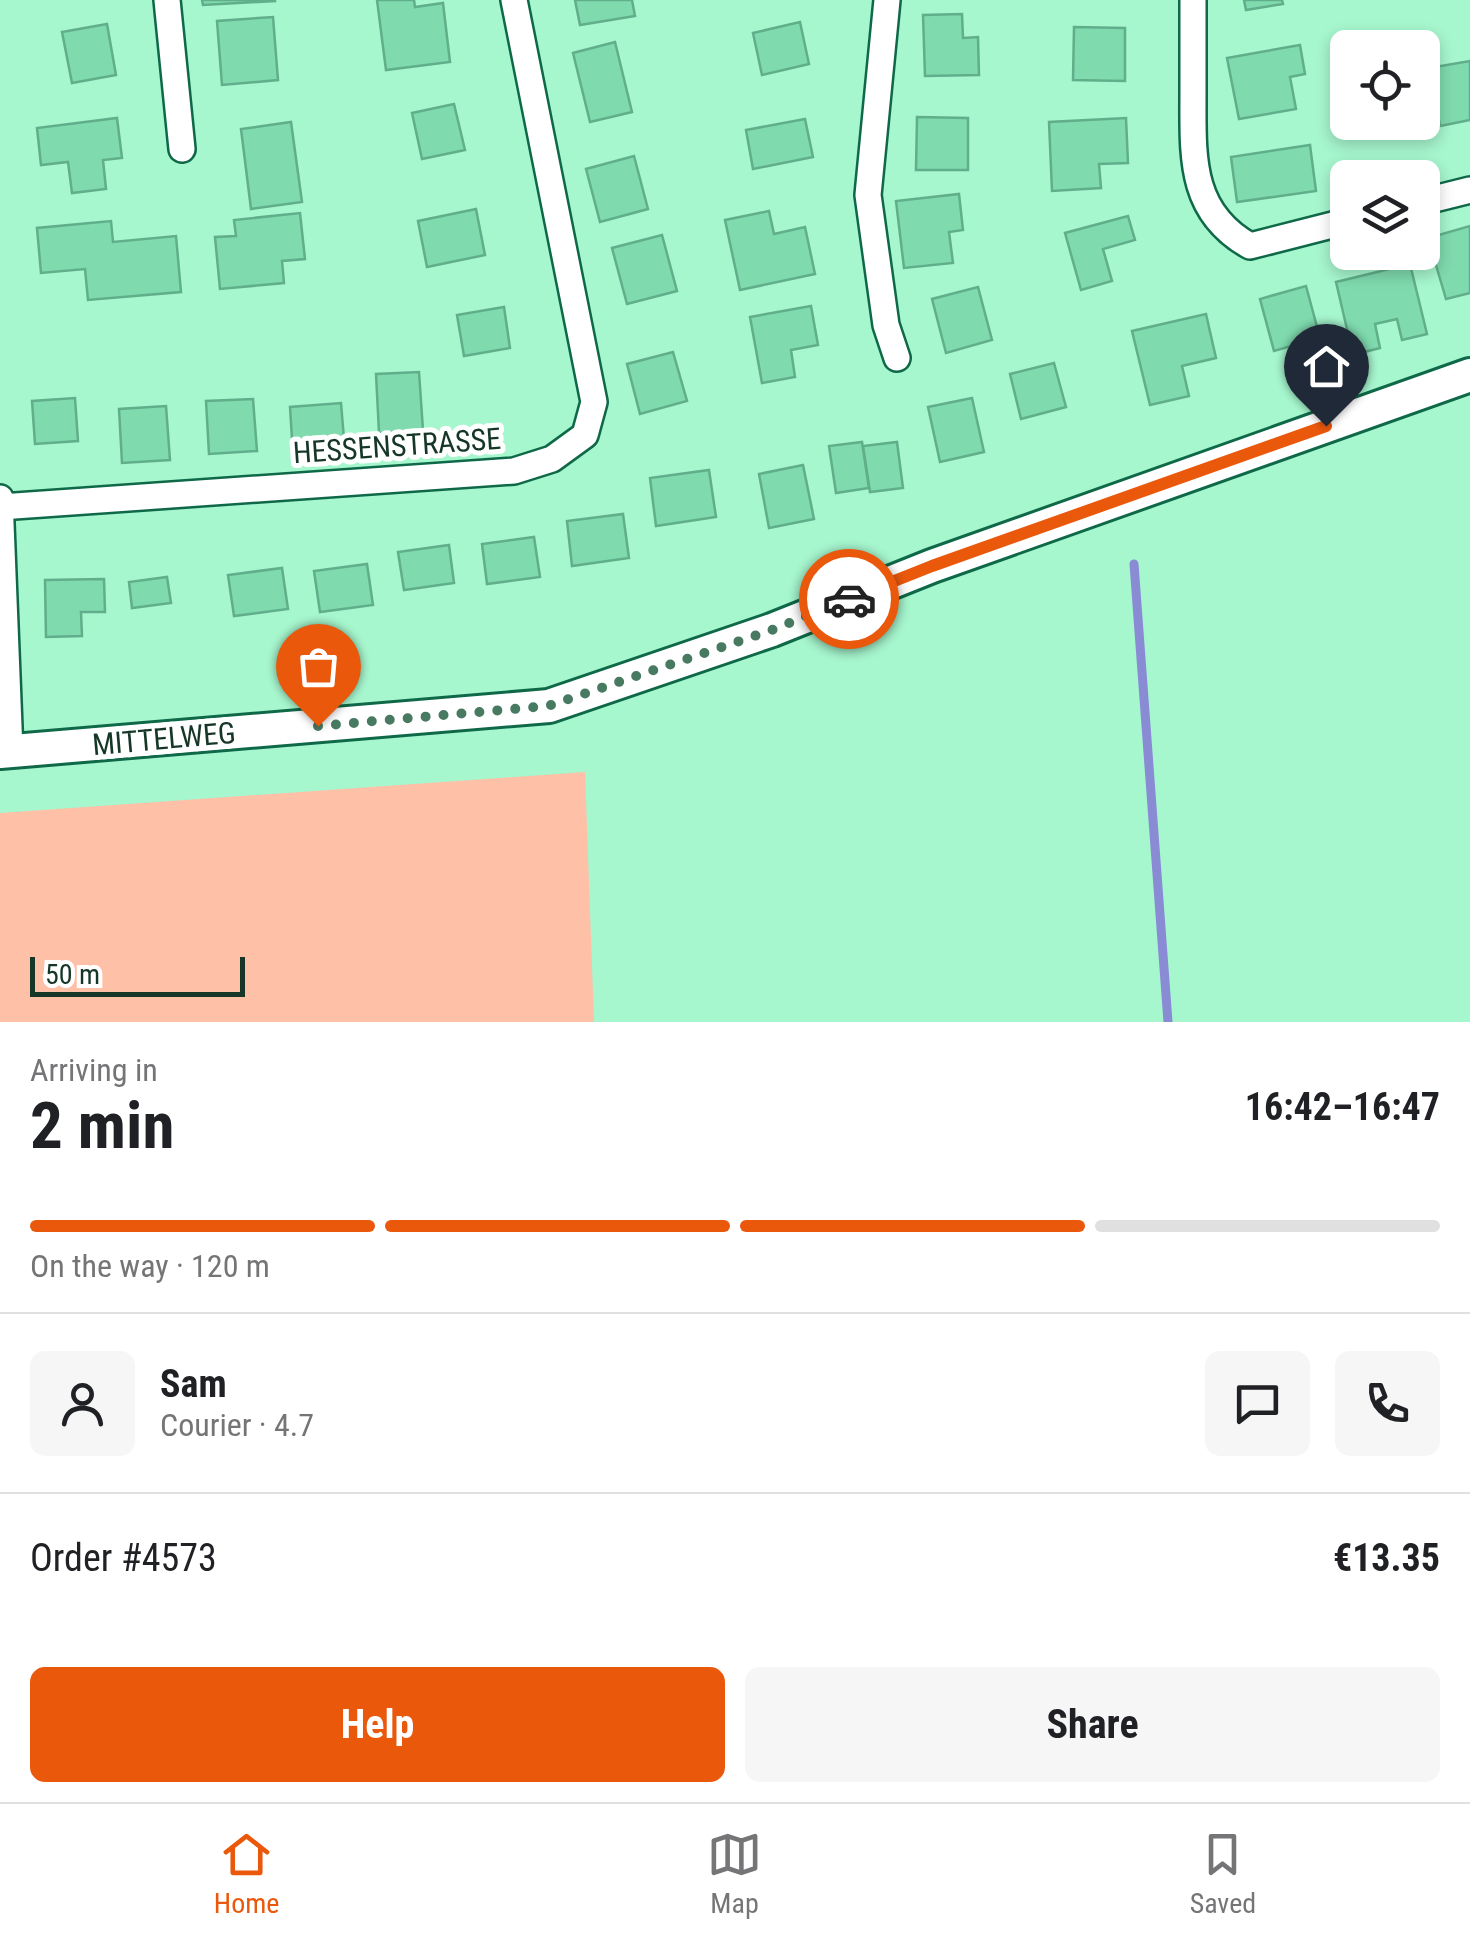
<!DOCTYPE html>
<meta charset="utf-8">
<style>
:root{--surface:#fff;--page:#f6f6f6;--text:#202124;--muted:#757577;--line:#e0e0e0;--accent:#ea580c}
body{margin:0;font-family:"Roboto Condensed",sans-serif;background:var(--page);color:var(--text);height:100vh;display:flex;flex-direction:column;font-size:38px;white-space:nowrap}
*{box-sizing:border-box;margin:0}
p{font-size:32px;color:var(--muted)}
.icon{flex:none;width:55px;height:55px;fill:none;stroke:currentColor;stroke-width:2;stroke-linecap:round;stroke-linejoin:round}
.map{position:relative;height:1022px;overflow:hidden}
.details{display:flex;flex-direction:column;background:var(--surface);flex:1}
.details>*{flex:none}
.tools{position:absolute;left:1330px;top:30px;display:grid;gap:20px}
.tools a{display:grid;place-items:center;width:110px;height:110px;border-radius:15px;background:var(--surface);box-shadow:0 5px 15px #0003;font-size:50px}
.scale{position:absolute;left:30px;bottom:25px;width:215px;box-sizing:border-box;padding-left:10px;border:5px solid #163728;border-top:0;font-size:28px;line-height:35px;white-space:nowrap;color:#163728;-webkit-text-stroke:8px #fff;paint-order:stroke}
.pin{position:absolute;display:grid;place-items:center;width:85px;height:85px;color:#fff;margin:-102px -42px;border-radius:50% 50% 50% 0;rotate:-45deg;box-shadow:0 0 10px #0007}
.pin .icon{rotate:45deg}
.courier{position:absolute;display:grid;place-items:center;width:100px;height:100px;margin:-50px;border:8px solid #ea580c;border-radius:50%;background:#fff;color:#222;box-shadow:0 2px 12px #0007}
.headline em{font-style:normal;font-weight:700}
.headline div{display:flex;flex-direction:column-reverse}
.headline{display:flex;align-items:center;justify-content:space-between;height:170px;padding:0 30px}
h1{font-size:65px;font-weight:700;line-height:75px}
.bar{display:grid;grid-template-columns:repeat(4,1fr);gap:15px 10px;align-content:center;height:120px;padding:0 30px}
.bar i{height:12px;border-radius:8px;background:var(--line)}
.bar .selected{background:var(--accent)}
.bar p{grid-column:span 4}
.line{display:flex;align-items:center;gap:25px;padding:0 30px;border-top:2px solid var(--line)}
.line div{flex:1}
.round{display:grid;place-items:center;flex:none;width:105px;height:105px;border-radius:15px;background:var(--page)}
.cta{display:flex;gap:20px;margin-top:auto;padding:20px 30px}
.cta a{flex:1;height:115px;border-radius:15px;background:var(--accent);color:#fff;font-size:40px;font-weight:700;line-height:115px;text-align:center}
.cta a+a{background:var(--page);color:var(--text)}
.dock{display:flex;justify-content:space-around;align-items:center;height:140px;border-top:2px solid var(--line);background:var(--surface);font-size:28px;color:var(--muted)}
.dock a{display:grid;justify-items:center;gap:5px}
.dock .selected{color:var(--accent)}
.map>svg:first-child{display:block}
.green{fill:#ffc0a8}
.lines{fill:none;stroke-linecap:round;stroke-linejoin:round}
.stream{stroke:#898bd5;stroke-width:9}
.building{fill:#7fdaae;stroke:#60af8a;stroke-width:2.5}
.minor-casing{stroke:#0f6948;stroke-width:30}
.tertiary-casing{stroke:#0f6948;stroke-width:38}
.minor{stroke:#fff;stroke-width:25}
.tertiary{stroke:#fff;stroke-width:32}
.done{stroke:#487a62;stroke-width:10;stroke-dasharray:0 18}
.route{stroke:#ea580c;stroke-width:12}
.labels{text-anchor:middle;stroke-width:10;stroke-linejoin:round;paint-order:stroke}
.street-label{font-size:30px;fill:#163728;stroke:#fff}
</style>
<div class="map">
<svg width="1470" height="1022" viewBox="0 0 1470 1022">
<rect width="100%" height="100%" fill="#a6f6ce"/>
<polygon class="green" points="585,772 594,1022 0,1022 0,813"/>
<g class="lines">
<polyline class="stream" points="1134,564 1168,1022"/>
</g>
<g class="building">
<polygon points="202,0 275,0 275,1 203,5"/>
<polygon points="377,0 414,0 415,7 443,3 450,62 386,70"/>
<polygon points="575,0 632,0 635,16 580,25"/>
<polygon points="1244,0 1282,0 1283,4 1246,10"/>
<polygon points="962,14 963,38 978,37 979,75 925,76 923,15"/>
<polygon points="273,17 278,80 222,85 217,21"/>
<polygon points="800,22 809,64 762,75 753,33"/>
<polygon points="107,24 116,75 72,83 62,32"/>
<polygon points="1074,27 1125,28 1125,81 1073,80"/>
<polygon points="615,42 632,112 590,122 573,53"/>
<polygon points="1300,45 1305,74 1290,77 1296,109 1239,119 1227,58"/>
<polygon points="1470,61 1470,120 1440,126 1429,68"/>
<polygon points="454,104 465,150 422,159 412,113"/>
<polygon points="917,117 968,118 968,170 916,170"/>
<polygon points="117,118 122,158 103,160 106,189 72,193 68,162 41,165 37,128"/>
<polygon points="1126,118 1128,163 1099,164 1101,188 1052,191 1049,122"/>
<polygon points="805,119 813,157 753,169 746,130"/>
<polygon points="291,122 302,202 251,209 241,129"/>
<polygon points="1351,122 1420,122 1420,126 1354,137"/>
<polygon points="1310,145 1316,191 1237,202 1231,157"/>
<polygon points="634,156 648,209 600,222 586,169"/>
<polygon points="959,194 963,230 949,232 953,263 904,268 896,201"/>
<polygon points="476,209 485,255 427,267 418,221"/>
<polygon points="769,211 774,234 805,227 815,274 740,290 725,220"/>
<polygon points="300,213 305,259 282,261 284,283 220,289 215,237 236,236 234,220"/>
<polygon points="1128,216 1135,240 1103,249 1112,281 1081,290 1065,233"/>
<polygon points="111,221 113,242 176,236 181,292 88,300 85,269 41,273 37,228"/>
<polygon points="1470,226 1470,293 1446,299 1428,238"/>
<polygon points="662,235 677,291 627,304 612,248"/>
<polygon points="1410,264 1427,334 1402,340 1397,319 1375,324 1380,348 1353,355 1336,282"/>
<polygon points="1306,286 1320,338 1274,351 1260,299"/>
<polygon points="978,287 992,340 946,353 932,299"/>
<polygon points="811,306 818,345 791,350 795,377 762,383 750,317"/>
<polygon points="504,307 510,348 464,356 457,315"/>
<polygon points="1206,314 1216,358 1182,366 1189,396 1150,405 1132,331"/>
<polygon points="673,352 687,401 640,414 627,364"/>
<polygon points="1054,363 1066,407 1021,419 1010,374"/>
<polygon points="419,372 423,430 379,433 376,374"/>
<polygon points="75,398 78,441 35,444 32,401"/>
<polygon points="972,398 984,452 940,462 928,407"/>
<polygon points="253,399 257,451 209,454 206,401"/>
<polygon points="341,403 345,451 293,455 290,407"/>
<polygon points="166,406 170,460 122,463 119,409"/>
<polygon points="862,442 869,488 836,493 829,446"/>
<polygon points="897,442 903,488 870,492 863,446"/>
<polygon points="803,465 814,519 769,528 759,474"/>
<polygon points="709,470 716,517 656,526 650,478"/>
<polygon points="623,514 629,558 572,566 567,521"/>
<polygon points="534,537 540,577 487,584 482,544"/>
<polygon points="449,545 454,583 404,590 398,552"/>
<polygon points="367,564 373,605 320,612 314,571"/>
<polygon points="282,568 288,609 234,616 228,575"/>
<polygon points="167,577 171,603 132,608 129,582"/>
<polygon points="104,579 105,612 81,612 82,636 46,637 45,580"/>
</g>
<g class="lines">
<g class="minor-casing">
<g id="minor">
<polyline points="167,0 182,149"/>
<polyline points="887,0 868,195 886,325 897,358"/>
<path d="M1193 0C1193 32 1193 63 1193 95 1193 156 1189 212 1250 246L1348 221"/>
<polyline points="1422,202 1470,190"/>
<polyline points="0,498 10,752"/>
<polyline points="0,507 514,471 552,459 585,435 594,402 514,0"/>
</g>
</g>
<g class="tertiary-casing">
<polyline id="tertiary" points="0,752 549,706 772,630 932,566 1470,375"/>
</g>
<use href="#minor" class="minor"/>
<use href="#tertiary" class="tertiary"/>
</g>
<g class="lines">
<polyline class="done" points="318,726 548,706 772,630 849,599"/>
<polyline class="route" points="849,599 932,566 1326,426"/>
</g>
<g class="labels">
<g class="street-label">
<text transform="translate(397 446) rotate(-4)" y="10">HESSENSTRASSE</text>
<text transform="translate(164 739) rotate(-5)" y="10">MITTELWEG</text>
</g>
</g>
</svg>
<div class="tools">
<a><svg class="icon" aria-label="locate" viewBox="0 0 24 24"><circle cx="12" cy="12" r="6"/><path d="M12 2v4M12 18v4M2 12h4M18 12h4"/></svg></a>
<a><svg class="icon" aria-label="layers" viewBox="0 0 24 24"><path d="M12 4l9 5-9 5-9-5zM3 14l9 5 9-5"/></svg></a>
</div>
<div class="scale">50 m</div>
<div class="pin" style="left:318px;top:726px;background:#ea580c"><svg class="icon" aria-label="bag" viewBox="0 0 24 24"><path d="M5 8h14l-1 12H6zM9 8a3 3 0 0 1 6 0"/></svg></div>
<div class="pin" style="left:1326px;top:426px;background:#1f2937"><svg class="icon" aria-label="home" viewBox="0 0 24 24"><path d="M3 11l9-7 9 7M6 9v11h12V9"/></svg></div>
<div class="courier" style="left:849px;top:599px"><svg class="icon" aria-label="car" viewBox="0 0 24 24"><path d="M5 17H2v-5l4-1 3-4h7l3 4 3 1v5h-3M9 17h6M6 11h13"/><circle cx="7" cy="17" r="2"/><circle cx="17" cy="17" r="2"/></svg></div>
</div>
<section class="details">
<div class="headline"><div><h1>2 min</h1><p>Arriving in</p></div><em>16:42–16:47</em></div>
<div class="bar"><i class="selected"></i><i class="selected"></i><i class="selected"></i><i></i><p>On the way · 120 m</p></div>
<div class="line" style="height:180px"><a class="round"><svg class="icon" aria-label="person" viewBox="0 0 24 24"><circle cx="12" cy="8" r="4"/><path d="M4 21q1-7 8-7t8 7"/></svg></a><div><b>Sam</b><p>Courier · 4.7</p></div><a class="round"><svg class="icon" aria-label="chat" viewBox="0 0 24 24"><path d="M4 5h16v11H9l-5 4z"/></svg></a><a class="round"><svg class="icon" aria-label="phone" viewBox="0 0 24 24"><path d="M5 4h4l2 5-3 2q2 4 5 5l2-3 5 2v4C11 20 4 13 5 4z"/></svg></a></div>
<div class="line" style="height:130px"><div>Order #4573</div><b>€13.35</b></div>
<div class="cta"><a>Help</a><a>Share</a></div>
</section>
<nav class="dock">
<a class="selected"><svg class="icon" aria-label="home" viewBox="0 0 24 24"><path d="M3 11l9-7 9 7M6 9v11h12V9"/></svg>Home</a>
<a><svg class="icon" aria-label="map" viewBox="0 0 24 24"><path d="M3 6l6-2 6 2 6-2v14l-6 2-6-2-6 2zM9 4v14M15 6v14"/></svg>Map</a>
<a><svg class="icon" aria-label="saved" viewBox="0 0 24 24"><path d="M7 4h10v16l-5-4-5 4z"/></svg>Saved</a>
</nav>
